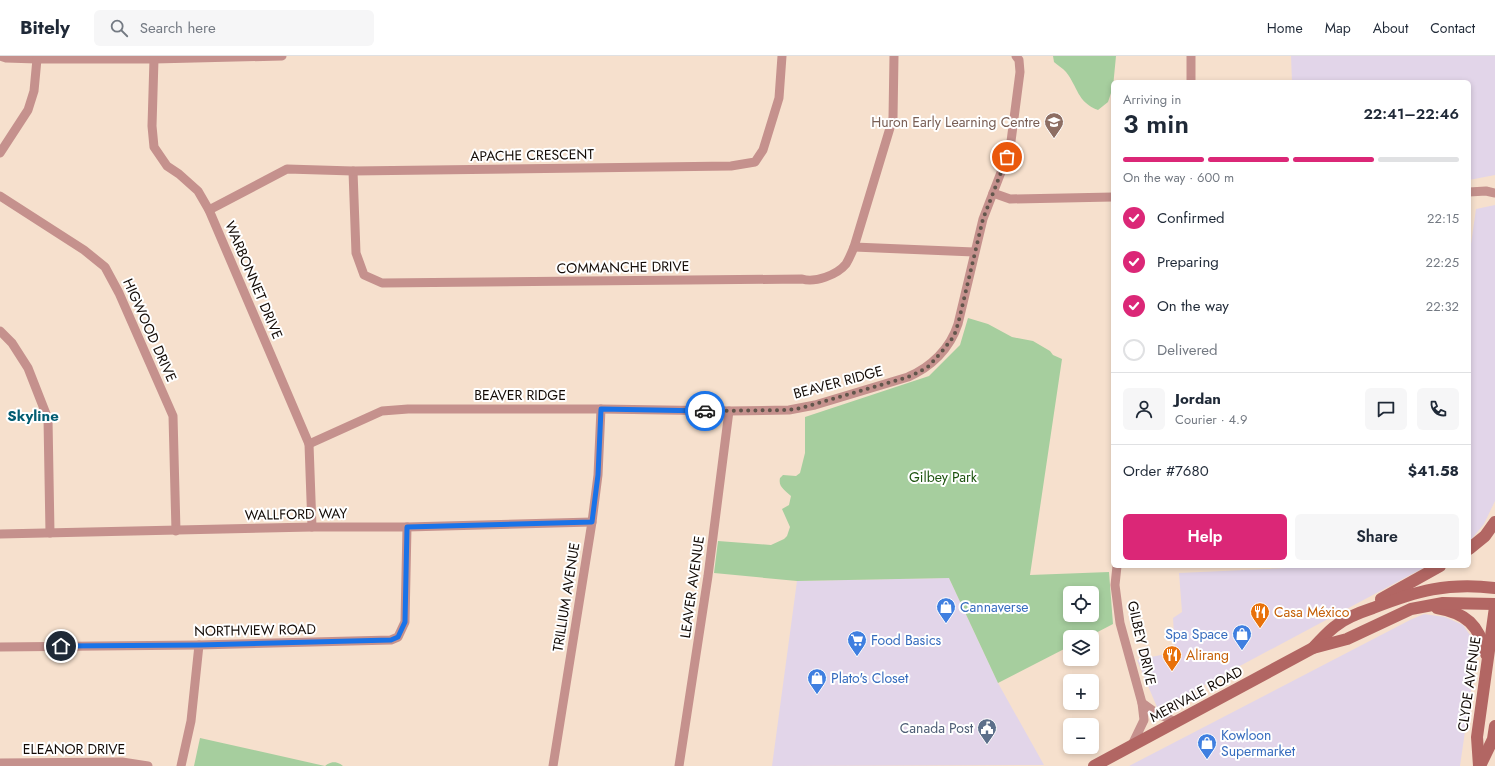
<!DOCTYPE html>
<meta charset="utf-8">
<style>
:root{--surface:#fff;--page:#f6f6f7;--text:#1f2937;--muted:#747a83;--line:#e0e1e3;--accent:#db2777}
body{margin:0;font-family:Jost,sans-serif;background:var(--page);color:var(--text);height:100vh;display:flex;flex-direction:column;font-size:15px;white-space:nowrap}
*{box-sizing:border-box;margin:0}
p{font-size:13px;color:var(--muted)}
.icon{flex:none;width:22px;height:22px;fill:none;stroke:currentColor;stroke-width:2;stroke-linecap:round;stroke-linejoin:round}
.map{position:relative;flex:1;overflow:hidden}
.panel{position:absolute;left:1111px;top:24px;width:360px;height:488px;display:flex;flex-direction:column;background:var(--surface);border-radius:6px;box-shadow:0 2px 6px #0003}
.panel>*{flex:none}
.buttons{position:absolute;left:1063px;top:530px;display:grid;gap:8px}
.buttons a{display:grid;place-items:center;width:36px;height:36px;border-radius:6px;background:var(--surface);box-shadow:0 2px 6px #0003;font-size:20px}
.pin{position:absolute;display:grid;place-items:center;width:34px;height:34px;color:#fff;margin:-17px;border:2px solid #fff;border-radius:50%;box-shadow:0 1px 4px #0007}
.courier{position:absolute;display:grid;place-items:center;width:40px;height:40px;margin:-20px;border:3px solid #1a73e8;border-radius:50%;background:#fff;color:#222;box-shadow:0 1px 5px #0007}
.head em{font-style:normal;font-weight:600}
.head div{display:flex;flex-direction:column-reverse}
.head{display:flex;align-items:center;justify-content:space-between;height:68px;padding:0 12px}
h1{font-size:26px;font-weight:600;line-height:30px}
.bar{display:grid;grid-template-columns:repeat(4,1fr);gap:6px 4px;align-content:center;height:48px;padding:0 12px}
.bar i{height:5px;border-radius:3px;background:var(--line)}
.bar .selected{background:var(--accent)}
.bar p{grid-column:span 4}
.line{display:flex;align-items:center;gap:10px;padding:0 12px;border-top:1px solid var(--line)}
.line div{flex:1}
.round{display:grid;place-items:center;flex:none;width:42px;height:42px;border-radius:6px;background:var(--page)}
ol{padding:0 12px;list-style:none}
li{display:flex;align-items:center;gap:12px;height:44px}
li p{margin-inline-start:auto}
li .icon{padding:4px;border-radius:50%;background:var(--accent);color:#fff;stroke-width:4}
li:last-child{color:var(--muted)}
li i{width:22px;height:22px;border:2px solid var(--line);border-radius:50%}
.action{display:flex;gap:8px;margin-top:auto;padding:8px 12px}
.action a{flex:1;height:46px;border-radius:6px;background:var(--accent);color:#fff;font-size:16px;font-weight:600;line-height:46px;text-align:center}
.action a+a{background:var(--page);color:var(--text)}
header{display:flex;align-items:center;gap:24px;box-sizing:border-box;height:56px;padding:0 20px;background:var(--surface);border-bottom:1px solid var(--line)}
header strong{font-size:19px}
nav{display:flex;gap:22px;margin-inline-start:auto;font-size:14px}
.search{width:280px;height:36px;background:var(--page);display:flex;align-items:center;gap:10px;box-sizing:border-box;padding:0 14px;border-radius:6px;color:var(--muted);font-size:15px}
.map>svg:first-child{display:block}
.commercial{fill:#e2d5e9}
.green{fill:#a6ce9e;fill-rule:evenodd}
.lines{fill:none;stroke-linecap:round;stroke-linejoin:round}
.minor{stroke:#c5918d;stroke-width:9}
.secondary{stroke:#b26663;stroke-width:12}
.done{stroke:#62564c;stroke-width:4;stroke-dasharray:0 7.2}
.route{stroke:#1a73e8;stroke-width:5}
.labels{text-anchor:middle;stroke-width:4;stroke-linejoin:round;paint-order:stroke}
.education-label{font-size:14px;fill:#785e54;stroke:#fff;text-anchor:end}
.street-label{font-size:14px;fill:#130b06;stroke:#fff}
.park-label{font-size:14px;fill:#1d530f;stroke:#fff}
.shop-label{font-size:14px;fill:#366cbe;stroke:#fff;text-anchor:start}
.food-label{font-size:14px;fill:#c56008;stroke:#fff;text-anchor:start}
.service-label{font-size:14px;fill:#4e5e75;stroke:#fff;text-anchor:end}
.neighbourhood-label{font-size:15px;font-weight:bold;fill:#035d72;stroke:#fff}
</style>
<header>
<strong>Bitely</strong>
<div class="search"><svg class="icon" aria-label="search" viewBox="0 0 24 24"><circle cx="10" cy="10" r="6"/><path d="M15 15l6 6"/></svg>Search here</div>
<nav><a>Home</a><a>Map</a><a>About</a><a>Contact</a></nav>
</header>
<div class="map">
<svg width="1495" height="710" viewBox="0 0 1495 710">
<rect width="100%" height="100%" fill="#f6e0cd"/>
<g class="commercial">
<polygon points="1291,0 1495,0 1495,119 1469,124 1469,26 1292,26"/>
<polygon points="1495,149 1495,445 1484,468 1469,486 1469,202 1476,153"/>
<polygon points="1332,510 1427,510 1167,649 1157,651 1137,604 1175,596 1173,562 1182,556 1179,517"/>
<polygon points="949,522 998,627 1044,709 772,710 797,525"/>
<polygon points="1424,558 1445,561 1463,569 1475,586 1475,607 1460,710 1129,710 1410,564"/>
</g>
<g class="green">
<path d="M1053 0H1116L1113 31 1108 46 1098 54C1077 46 1078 31 1066 16 1063 12 1057 9 1054 6Z"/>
<path d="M968 262 988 268 1012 281 1033 285 1050 295 1053 299 1062 303 1030 519 1109 516 1113 568 1088 581H1070V590L998 627 949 522 797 525 714 517 718 485 771 489 784 483 787 480 790 471 782 453 789 449 791 440C785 434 778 431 780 422L783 419 796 420 800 417 805 397V361L929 320 960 289ZM1070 537H1092V559H1070Z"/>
<path d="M200 682 325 710C331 705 337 705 343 710H194Z"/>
</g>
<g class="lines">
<g class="minor">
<polyline points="0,0 6,2 37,3 154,3 282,0"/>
<polyline points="1191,0 1191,26"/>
<polyline points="154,3 152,70 154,91 167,110 179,118 198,135 209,154 309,388 312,471"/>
<polyline points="0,97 28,54 34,35 37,3"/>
<path d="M353 115 356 197 364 219 382 227 802 223C815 227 837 219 846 208 849 203 852 196 854 191L893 62 894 0"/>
<polyline points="1469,136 1486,135 1495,137"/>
<polyline points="993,137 1010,143 1113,141"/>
<polyline points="0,140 84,194 105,211 119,237 173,360 176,475"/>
<polyline points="209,154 287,113 353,115 731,110 755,106 763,94 779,42 782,0"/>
<polyline points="854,191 974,196"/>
<polyline points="0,275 12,287 28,312 48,363 50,477"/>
<path d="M309 388 382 355 408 353H601L729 355 789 354 815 349 908 321C931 311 950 293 958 268L983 163 1010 93 1020 16 1019 4 1016 0"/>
<polyline points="0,478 312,471 407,471 592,466"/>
<polyline points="1117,510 1115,529 1120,567 1142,647 1144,664 1131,691"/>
<polyline points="0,591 199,589 391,584 398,581 405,566 407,471"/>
<polyline points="1142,647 1156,657 1176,666"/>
<polyline points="0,707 122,706 148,710"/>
<polyline points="181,710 191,665 199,589"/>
<polyline points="553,710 592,466 598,419 601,353"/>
<polyline points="679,710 708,520 729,355"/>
</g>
<g class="secondary">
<polyline points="1469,493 1485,480 1495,466"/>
<polyline points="1381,543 1440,510"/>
<path d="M1437 552C1466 557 1479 569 1486 598"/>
<path d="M1313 592C1321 584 1328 575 1337 569 1347 561 1361 556 1373 552 1416 535 1448 526 1495 532"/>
<polyline points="1094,710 1313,592 1347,583 1411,553 1443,547 1495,548"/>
<polyline points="1479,710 1477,681 1495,551"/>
<polyline points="1480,710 1493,683 1495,670"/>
</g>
</g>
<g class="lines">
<polyline class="done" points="705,355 789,354 801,352 908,321 919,316 929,310 944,293 954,280 958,268 983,163 1007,101"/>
<polyline class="route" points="61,590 199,589 391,584 398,581 405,566 407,471 592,466 598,419 601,353 705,355"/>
</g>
<defs>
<g id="school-pin" transform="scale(1)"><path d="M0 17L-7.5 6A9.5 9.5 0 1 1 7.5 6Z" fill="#8d6e63" stroke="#fff"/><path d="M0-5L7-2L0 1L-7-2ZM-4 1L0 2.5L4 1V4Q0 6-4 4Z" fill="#fff"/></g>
<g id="shop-pin" transform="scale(1)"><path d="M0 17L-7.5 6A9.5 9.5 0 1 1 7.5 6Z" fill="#3f7fe0" stroke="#fff"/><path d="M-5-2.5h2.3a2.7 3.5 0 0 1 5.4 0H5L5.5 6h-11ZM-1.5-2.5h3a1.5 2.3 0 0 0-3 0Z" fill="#fff"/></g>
<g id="restaurant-pin" transform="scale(1)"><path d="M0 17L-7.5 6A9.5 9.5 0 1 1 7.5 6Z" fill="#e8710a" stroke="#fff"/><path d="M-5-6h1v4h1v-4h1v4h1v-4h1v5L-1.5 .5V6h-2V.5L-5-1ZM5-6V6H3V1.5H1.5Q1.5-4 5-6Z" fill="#fff"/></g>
<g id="supermarket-pin" transform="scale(1)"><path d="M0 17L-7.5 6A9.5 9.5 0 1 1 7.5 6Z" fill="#3f7fe0" stroke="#fff"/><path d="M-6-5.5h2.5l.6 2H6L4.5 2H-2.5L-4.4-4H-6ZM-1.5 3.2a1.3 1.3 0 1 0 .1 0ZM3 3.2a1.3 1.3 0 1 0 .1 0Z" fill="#fff"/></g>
<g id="civic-pin" transform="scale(1)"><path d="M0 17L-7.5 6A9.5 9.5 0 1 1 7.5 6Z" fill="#5c6f8a" stroke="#fff"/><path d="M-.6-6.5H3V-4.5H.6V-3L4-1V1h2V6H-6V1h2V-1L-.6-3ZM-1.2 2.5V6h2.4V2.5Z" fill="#fff"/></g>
</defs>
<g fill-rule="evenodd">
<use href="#school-pin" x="1054" y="66"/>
<use href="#shop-pin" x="946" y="551"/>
<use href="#restaurant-pin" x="1260" y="556"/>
<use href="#shop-pin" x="1242" y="578"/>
<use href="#supermarket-pin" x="857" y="584"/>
<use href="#restaurant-pin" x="1172" y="599"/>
<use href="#shop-pin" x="817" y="622"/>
<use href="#civic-pin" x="987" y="672"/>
<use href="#shop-pin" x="1207" y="687"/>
</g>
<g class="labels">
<g class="education-label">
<text x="1040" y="71">Huron Early Learning Centre</text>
</g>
<g class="street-label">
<text transform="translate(532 99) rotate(-1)" y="5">APACHE CRESCENT</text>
<text transform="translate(623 211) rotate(-1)" y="5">COMMANCHE DRIVE</text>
<text transform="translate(254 224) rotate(67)" y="5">WARBONNET DRIVE</text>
<text transform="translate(150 274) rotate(66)" y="5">HIGWOOD DRIVE</text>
<text transform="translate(838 326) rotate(-15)" y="5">BEAVER RIDGE</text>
<text x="520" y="344">BEAVER RIDGE</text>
<text transform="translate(296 458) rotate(-1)" y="5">WALLFORD WAY</text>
<text transform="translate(692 531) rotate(-82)" y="5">LEAVER AVENUE</text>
<text transform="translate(566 541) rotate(-81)" y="5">TRILLIUM AVENUE</text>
<text transform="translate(255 574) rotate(-1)" y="5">NORTHVIEW ROAD</text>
<text transform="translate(1142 587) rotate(77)" y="5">GILBEY DRIVE</text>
<text transform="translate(1469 628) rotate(-82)" y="5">CLYDE AVENUE</text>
<text transform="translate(1196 638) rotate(-28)" y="5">MERIVALE ROAD</text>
<text x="74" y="698">ELEANOR DRIVE</text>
</g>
<g class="park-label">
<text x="943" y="426">Gilbey Park</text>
</g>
<g class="shop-label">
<text x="960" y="556">Cannaverse</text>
<text x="1228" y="583" text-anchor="end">Spa Space</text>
<text x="871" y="589">Food Basics</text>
<text x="831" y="627">Plato's Closet</text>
<text x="1221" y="684">Kowloon<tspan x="1221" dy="16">Supermarket</tspan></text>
</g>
<g class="food-label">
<text x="1274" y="561">Casa México</text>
<text x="1186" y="604">Alirang</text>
</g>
<g class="service-label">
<text x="973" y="677">Canada Post</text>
</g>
<g class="neighbourhood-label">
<text x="33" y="365">Skyline</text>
</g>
</g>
</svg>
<div class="buttons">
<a><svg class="icon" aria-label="locate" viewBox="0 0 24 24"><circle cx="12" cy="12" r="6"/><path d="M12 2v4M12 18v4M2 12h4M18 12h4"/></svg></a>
<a><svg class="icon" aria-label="layers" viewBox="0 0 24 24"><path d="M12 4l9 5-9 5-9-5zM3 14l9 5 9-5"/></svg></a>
<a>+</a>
<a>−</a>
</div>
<div class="pin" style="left:1007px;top:101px;background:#ea580c"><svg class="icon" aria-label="bag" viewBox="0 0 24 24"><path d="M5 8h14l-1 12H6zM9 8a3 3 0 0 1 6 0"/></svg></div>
<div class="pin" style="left:61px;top:590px;background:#1f2937"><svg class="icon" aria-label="home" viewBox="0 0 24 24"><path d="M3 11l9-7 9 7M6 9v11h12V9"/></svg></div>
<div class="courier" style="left:705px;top:355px"><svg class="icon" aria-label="car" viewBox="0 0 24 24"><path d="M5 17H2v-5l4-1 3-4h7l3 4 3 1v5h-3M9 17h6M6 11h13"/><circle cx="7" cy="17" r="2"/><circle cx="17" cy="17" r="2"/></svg></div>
<section class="panel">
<div class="head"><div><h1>3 min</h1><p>Arriving in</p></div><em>22:41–22:46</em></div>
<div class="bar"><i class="selected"></i><i class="selected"></i><i class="selected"></i><i></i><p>On the way · 600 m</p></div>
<ol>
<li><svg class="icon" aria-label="check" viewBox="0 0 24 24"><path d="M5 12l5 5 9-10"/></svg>Confirmed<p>22:15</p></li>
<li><svg class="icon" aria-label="check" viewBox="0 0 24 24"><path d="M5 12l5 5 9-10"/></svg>Preparing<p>22:25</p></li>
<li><svg class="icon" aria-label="check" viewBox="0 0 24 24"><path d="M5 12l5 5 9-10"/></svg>On the way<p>22:32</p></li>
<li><i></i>Delivered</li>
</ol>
<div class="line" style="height:72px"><a class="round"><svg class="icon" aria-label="person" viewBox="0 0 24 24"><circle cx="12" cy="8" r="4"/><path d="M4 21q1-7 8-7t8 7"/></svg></a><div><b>Jordan</b><p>Courier · 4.9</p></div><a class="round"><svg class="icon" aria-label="chat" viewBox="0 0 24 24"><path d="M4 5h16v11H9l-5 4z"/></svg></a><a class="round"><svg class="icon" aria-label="phone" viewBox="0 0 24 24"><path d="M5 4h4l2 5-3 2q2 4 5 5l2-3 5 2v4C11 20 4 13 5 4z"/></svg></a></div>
<div class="line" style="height:52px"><div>Order #7680</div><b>$41.58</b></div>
<div class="action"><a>Help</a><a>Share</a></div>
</section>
</div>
